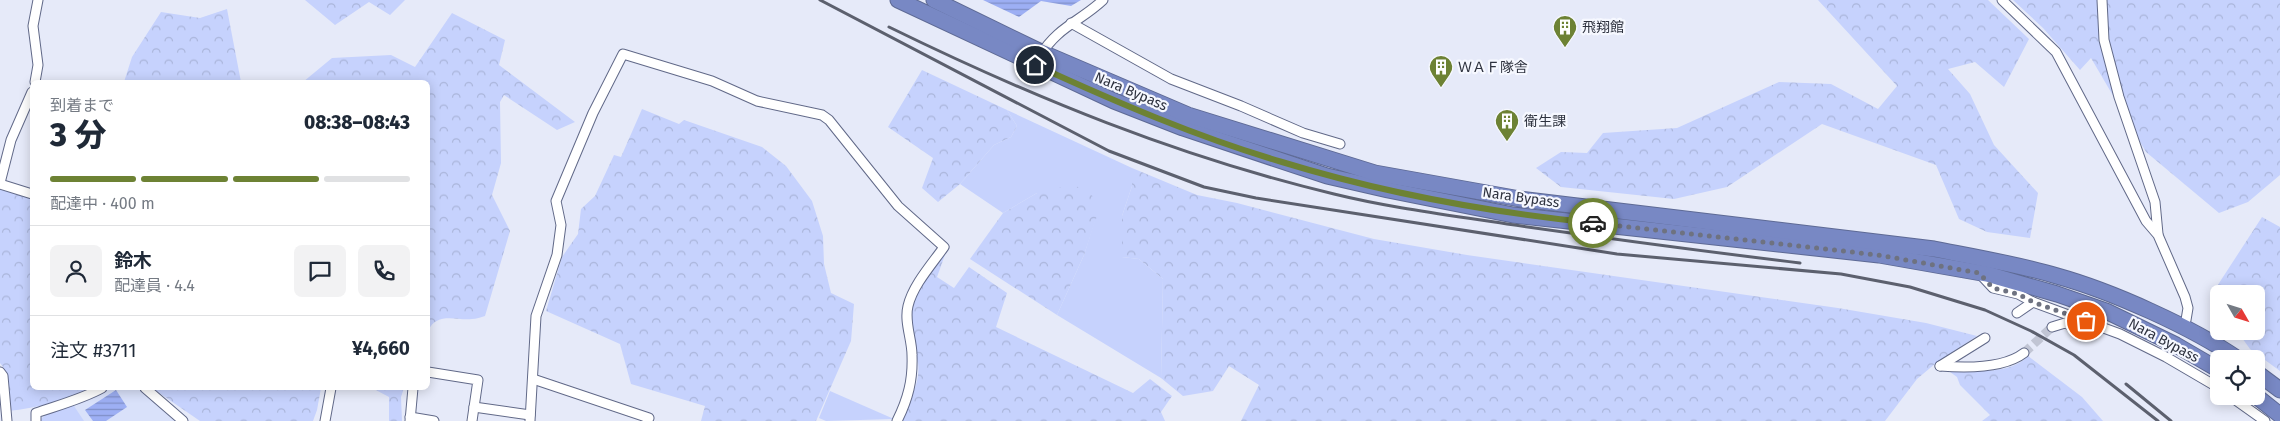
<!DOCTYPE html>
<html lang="ja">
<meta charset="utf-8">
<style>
:root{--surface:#fff;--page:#f2f2f3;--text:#1f2937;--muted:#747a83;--line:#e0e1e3;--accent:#6d8234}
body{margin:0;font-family:"Fira Sans","Noto Sans JP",sans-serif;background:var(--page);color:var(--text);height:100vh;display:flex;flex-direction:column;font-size:19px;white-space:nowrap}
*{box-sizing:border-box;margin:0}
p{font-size:16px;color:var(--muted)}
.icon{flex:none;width:28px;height:28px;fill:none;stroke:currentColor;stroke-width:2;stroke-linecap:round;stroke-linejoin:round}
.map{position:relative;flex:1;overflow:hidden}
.panel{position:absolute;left:30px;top:80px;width:400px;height:310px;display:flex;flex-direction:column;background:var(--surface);border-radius:8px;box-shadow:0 2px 12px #0003}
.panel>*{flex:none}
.needle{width:32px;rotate:129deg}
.fabs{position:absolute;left:2210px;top:285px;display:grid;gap:10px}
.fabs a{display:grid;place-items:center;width:55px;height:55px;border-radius:8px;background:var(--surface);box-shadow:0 2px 12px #0003;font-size:25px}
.pin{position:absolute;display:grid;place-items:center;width:42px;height:42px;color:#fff;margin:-21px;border:2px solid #fff;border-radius:50%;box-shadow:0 1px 5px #0007}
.courier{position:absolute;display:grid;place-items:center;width:50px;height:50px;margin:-25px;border:4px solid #6d8234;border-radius:50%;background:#fff;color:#222;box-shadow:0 1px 6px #0007}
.head em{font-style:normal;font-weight:800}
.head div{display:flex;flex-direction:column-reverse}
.head{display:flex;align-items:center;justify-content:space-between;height:85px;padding:0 20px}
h1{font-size:32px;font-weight:800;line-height:38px}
.bar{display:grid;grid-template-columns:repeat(4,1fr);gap:8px 5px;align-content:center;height:60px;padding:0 20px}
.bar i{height:6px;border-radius:4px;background:var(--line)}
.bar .current{background:var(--accent)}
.bar p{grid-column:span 4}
.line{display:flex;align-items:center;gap:12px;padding:0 20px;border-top:1px solid var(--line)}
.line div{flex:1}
.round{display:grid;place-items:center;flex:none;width:52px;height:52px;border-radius:8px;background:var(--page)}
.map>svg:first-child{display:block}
.built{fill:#d9e1fa}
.grass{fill:#c6d2fd}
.forest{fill:url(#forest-crowns)}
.water{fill:url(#water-rules)}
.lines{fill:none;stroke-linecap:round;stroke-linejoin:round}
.street-tunnel{stroke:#c1c5d4;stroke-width:9;stroke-dasharray:9 4.5;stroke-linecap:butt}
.street-casing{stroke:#616988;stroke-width:11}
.highway-casing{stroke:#5e6a95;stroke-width:17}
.street{stroke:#fff;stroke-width:9}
.highway{stroke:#7888c4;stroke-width:15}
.rail{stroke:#5c606e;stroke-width:3}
.done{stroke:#6e7280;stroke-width:5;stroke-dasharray:0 9}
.route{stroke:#6d8234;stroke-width:6}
.labels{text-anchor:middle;stroke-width:4.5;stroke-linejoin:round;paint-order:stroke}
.poi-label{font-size:14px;fill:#2e323f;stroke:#f6f8ff;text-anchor:start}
.street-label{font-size:14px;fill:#2e323f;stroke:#f6f8ff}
</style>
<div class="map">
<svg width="2280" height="421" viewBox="0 0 2280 421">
<defs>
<pattern id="forest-crowns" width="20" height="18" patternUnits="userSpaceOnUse" patternTransform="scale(1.25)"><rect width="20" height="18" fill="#c6d2fd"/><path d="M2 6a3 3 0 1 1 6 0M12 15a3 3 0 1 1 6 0" fill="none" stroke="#aab5da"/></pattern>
<pattern id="water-rules" width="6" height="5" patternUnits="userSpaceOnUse" patternTransform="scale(1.25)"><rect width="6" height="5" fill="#9daff4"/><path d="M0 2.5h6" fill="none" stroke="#808fc7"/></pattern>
</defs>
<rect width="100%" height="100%" fill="#e6eaf9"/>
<polygon class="built" points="107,388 140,388 177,421 38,421 47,411 90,397"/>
<g class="grass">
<polygon points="1007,110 1132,168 1132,186 1122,216 1122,257 1139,259 1163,279 1161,378 1057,315 1084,255 1100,204 1037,193 1003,213 960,184 994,145 1011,137 1017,126"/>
<polygon points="830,391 894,419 826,421 819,418"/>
<polygon points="72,403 84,421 39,421 51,410"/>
</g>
<g class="forest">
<polygon points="305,0 405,0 390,15 369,2 335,25"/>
<polygon points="1818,0 1988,0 2029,39 2004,87 1975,62 1948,69 1970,94 1994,145 2038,193 2030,238 1987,232 1959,219 1936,165 1822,124 1727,187 1674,199 1561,187 1536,168 1561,152 1587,153 1603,133 1677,128 1779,82 1831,84 1878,109 1897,86"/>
<polygon points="2013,0 2280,0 2280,175 2248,202 2219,213 2146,152 2091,58 2080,70 2043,28"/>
<polygon points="227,9 241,82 124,82 132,57 161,12 200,18"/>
<path d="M452 13 505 40 499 65 575 122 557 130 504 95 500 102 501 163 492 195 510 231 485 316C481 317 476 319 472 319 457 321 437 311 428 331V82H303L332 58 391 55 415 67Z"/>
<polygon points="922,70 1007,110 1017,126 1011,137 994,145 960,184 938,202 922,188 933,158 888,127"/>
<polygon points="642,109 679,124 684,120 762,147 786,166 812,201 823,236 824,264 831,293 854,304 851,341 816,421 701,421 705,406 631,384 620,344 546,311 562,257 578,234 581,209 595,196 614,155 621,157"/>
<polygon points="1132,168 1197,195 1237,203 1374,239 1467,255 1838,308 1926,323 1977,336 1936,363 1917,379 1885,421 1241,421 1259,385 1229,366 1213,391 1183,396 1161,378 1163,279 1139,259 1122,257 1122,216 1132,186"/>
<polygon points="1071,185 1085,189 1101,204 1084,255 1057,315 970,259 1003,213 1037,193"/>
<path d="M0 188 32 199V388H97C71 400 37 408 8 411L3 367 0 363Z"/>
<polygon points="2262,217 2280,227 2280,371 2250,349 2237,331 2256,331 2256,294 2219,294 2219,308 2210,297"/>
<path d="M944 252H946L937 277 954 288 969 267 1007 293 996 327 1133 393 1150 379 1172 396 1161 412 1165 421H898C908 404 921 384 918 363 915 344 908 326 911 305 914 289 934 266 944 252Z"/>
<path d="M2028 356 2082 397 2103 421H1982L1990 415 1960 385 1957 377 1950 372C1974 370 2011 375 2028 356Z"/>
<polygon points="152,388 321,388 317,410 313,421 200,421"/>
<polygon points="372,388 404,388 401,397 402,421 389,421 389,397"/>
</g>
<g class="water">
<polygon points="983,0 1081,0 1071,6 1041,1 1019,17"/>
<polygon points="116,390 127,407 106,421 93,421 85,410"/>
</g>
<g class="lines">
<polyline class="street-tunnel" points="2024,353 2052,327"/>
<g class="street-casing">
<g id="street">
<polyline points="2002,0 2056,52 2146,221 2158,235 2185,297 2188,308 2186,320"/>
<polyline points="2102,0 2104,40 2119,97 2155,202 2158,234"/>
<polyline points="1071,23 1171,79 1241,106 1303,133 1340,144"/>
<path d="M1040 56C1057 27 1081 21 1103 0"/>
<polyline points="35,82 38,65 33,26 38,0"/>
<polyline points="0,183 11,140 32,92"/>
<polyline points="0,184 32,194"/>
<polyline points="1979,273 1993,288 2018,294 2033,302 2120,334 2166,357 2219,388"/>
<polyline points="2017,313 2033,302"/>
<polyline points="2052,327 2065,323 2077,328 2086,321"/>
<path d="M1940 366C1965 368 2003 369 2024 353"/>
<polyline points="1940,366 1985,338"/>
<polyline points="0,372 3,376 7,421"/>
<polyline points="428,372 478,380 472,421"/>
<polyline points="533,379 649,418 647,421"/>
<polyline points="145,388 183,421"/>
<polyline points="2230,396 2265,421"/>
<polyline points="474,407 530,415"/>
<polyline points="410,417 434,421"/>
<path d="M36 421V413C59 405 82 399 102 388"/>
<polyline points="325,421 331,388"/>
<polyline points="410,421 413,388"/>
<path d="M530 421 536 316 557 255 561 225 556 201 593 113 623 54 712 81 757 101 822 115 829 120 898 206 944 247C932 264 913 285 908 306 904 322 912 339 912 355 913 380 908 399 897 421"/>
</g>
</g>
<g class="highway-casing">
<g id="highway">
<polyline points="898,0 1114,101 1183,128 1327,176 1388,190 1513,215 1879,255 1987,274 2057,294 2106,311 2176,345 2219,370"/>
<path d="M934 0 1043 53 1188 115 1375 173 1520 199 1934 249C1975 257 2017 264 2057 276 2111 291 2192 327 2238 359"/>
<polyline points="2256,372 2280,390"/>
<polyline points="2256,396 2280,415"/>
</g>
</g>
<use href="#street" class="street"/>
<use href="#highway" class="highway"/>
<g class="rail">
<polyline points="820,0 1109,151 1204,187 1256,198 1617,254 1841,274 1910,287 1985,310 2031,331 2074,355 2158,421"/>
<path d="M889 27C1032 97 1179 157 1334 194 1391 208 1449 215 1507 224 1605 238 1702 251 1800 263"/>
<polyline points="2126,384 2171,421"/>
</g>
</g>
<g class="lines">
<polyline class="done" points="1593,223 1878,255 1979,273 1993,288 2018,294 2033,302 2086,321"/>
<path class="route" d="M1035 65C1116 102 1197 137 1282 162 1383 193 1488 212 1593 223"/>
</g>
<defs>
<g id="building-pin" transform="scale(1.25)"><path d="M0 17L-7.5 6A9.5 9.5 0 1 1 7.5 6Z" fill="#6d8234" stroke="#f6f8ff"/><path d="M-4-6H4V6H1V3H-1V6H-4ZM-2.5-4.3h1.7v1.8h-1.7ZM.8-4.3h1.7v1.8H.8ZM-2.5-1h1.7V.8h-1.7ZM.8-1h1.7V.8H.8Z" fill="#fff"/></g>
</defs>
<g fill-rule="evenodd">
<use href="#building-pin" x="1565" y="27"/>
<use href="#building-pin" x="1441" y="67"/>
<use href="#building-pin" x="1507" y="121"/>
</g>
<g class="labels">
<g class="poi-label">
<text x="1582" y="32">飛翔館</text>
<text x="1458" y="72">ＷＡＦ隊舎</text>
<text x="1524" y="126">衛生課</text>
</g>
<g class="street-label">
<text transform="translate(1131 91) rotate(23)" y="5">Nara Bypass</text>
<text transform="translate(1521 197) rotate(8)" y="5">Nara Bypass</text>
<text transform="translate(2164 340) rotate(28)" y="5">Nara Bypass</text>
</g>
</g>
</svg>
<div class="fabs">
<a><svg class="needle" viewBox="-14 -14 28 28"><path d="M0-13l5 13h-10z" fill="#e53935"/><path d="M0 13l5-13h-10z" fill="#747a83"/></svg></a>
<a><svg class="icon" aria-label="locate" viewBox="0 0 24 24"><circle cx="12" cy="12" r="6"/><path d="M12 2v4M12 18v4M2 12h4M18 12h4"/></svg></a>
</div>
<div class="pin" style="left:2086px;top:321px;background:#ea580c"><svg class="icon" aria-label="bag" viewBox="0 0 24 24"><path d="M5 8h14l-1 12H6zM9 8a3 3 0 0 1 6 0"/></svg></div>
<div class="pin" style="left:1035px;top:65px;background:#1f2937"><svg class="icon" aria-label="home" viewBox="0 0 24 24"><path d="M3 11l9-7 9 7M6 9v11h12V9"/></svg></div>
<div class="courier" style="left:1593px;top:223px"><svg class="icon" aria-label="car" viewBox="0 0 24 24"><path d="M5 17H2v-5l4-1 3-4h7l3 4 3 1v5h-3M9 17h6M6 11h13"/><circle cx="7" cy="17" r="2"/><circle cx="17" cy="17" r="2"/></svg></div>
<section class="panel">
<div class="head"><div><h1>3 分</h1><p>到着まで</p></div><em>08:38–08:43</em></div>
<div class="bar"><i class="current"></i><i class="current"></i><i class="current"></i><i></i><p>配達中 · 400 m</p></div>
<div class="line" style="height:90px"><a class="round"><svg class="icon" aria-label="person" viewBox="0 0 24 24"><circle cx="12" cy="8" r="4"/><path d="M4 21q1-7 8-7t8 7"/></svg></a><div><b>鈴木</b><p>配達員 · 4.4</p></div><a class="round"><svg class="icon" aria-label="chat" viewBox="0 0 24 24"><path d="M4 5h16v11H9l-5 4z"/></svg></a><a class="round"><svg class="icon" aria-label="phone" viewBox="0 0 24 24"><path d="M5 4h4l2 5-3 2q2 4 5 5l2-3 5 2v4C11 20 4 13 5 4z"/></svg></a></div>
<div class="line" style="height:65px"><div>注文 #3711</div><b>¥4,660</b></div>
</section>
</div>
